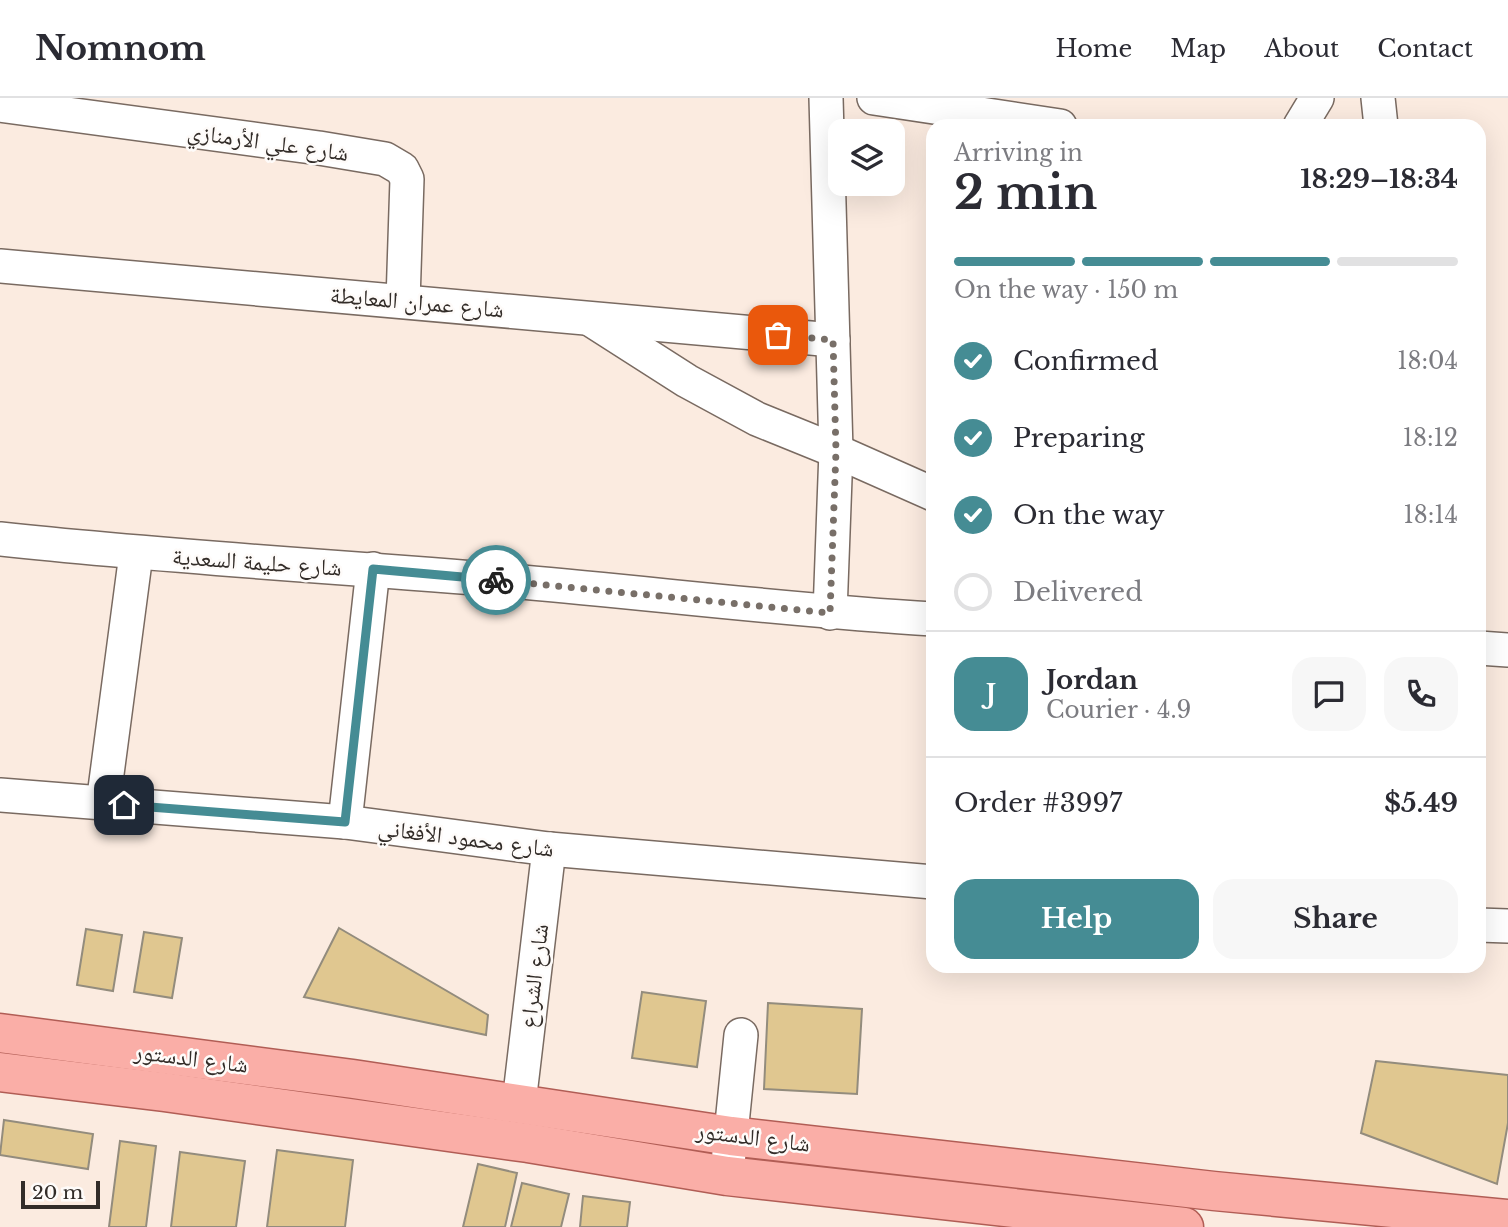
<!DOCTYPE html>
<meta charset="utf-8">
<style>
:root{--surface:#fff;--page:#f7f7f7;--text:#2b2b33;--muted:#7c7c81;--line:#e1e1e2;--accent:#458c94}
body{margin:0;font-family:"Libre Baskerville","Noto Naskh Arabic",serif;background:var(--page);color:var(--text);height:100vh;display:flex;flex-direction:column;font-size:26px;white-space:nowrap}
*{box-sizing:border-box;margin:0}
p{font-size:23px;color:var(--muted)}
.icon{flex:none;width:38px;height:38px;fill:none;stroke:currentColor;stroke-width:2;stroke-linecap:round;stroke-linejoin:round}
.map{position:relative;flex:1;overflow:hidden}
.drawer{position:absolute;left:926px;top:21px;width:560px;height:854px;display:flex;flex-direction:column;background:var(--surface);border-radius:21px;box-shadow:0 7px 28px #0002}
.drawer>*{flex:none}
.tools{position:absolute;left:828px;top:21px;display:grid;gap:14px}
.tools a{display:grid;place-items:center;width:77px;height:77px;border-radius:14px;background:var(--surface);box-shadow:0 7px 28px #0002;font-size:35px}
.scale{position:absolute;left:21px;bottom:18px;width:79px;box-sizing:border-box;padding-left:7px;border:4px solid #322c28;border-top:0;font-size:19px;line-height:24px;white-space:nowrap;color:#322c28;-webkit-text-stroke:5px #fefbf9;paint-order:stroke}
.pin{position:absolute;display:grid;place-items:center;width:60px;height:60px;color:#fff;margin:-30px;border-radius:14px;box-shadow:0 4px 10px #0006}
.courier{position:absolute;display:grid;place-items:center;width:70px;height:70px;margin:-35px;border:5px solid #458c94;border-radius:50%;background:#fff;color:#222;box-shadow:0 2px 9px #0007}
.headline em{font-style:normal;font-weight:700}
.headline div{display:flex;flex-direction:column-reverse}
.headline{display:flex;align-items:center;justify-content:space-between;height:119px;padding:0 28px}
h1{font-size:46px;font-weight:700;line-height:52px}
.bar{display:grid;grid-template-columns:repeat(4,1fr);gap:10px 7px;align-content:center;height:84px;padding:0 28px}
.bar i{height:9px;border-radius:5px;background:var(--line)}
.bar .on{background:var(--accent)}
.bar p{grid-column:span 4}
.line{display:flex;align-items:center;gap:18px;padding:0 28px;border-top:2px solid var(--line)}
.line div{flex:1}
.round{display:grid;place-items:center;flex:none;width:74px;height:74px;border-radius:21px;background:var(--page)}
ol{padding:0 28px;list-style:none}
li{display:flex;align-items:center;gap:21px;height:77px}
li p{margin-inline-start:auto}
li .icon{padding:7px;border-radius:50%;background:var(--accent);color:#fff;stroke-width:4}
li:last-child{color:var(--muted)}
li i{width:38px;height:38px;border:4px solid var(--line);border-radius:50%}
.primary-button{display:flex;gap:14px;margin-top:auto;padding:14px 28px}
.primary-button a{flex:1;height:80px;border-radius:21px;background:var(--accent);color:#fff;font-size:28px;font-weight:700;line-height:80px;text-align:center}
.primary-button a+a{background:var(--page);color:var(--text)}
header{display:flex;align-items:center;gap:42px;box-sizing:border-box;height:98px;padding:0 35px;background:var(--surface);border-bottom:2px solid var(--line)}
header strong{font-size:33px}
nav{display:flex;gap:38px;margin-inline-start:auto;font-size:24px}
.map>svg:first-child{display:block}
.building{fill:#e0c790;stroke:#938c7d;stroke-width:2}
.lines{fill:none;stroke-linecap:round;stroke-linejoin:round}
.minor-casing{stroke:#796a61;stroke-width:36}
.major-casing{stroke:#b15d55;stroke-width:41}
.minor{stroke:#fff;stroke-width:33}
.major{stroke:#faaea7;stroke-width:38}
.done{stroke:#786f68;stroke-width:7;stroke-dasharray:0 12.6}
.route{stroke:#458c94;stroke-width:9}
.labels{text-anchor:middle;stroke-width:5;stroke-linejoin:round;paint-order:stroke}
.street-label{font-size:23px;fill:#322c28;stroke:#fefbf9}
</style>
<header>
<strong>Nomnom</strong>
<nav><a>Home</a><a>Map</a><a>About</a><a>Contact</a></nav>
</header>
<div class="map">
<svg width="1508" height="1129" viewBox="0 0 1508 1129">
<rect width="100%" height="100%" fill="#fbebe0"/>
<g class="building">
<polygon points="339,830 488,917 486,937 304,899"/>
<polygon points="86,831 122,837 113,893 77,887"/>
<polygon points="144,834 182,840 172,900 134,894"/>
<polygon points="642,894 706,903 697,969 632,960"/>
<polygon points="768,905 862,911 857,996 764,991"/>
<polygon points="1376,963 1508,977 1508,1025 1497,1086 1361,1035"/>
<polygon points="4,1022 93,1036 88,1071 0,1057"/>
<polygon points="120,1043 156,1048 146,1129 109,1129"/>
<polygon points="277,1052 353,1062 345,1129 267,1129"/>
<polygon points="180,1054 245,1063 236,1129 171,1129"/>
<polygon points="478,1066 517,1075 505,1129 463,1129"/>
<polygon points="522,1085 569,1096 561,1129 511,1129"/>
<polygon points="583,1098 630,1104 627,1129 580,1129"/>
</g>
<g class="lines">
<g class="minor-casing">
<g id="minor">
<polyline points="826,0 836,353 830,515"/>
<polyline points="874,0 1060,28"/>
<polyline points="1378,0 1381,28"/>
<polyline points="0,7 319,50 385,61 402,71 407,81 403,203"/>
<polyline points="1300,28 1317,0"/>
<polyline points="0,168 833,242"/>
<polyline points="590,221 687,283 757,321 836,353 933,396"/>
<path d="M0 441C174 460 348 469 522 484 659 496 795 513 933 521"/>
<polyline points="1479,550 1508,552"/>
<polyline points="0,697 345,724 549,751 933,784"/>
<polyline points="103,706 136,456"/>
<polyline points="345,724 373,471"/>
<polyline points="1479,827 1508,828"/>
<polyline points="519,1005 549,751"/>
<polyline points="728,1065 741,937"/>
</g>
</g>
<g class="major-casing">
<g id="major">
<polyline points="0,935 353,981 731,1038 1214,1093 1508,1121"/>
<polyline points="0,974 164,994 528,1045 727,1078 1184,1129"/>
</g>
</g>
<use href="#minor" class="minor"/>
<use href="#major" class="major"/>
</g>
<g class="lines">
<polyline class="done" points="496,482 830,515 836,353 833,242 778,237"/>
<polyline class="route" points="124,707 345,724 373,471 496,482"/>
</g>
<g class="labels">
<g class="street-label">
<text transform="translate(268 44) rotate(8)" y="8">شارع علي الأرمنازي</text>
<text transform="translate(417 204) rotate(5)" y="8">شارع عمران المعايطة</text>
<text transform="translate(257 464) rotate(4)" y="8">شارع حليمة السعدية</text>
<text transform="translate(466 740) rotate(7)" y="8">شارع محمود الأفغاني</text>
<text transform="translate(534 878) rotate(-83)" y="8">شارع الشراع</text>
<text transform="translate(191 960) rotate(7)" y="8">شارع الدستور</text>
<text transform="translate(753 1039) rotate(7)" y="8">شارع الدستور</text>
</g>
</g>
</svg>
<div class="tools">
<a><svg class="icon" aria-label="layers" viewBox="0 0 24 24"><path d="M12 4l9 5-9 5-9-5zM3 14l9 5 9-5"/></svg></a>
</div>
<div class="scale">20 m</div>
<div class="pin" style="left:778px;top:237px;background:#ea580c"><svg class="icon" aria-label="bag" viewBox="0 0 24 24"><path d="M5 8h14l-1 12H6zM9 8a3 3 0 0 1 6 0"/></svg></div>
<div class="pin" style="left:124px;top:707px;background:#1f2937"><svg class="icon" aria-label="home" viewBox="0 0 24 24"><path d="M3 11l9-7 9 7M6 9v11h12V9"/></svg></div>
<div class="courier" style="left:496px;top:482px"><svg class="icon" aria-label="bike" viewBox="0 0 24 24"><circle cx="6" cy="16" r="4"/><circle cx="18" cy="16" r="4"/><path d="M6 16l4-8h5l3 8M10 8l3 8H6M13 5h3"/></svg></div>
<section class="drawer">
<div class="headline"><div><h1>2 min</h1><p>Arriving in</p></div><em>18:29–18:34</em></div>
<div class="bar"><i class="on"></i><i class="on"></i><i class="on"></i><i></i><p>On the way · 150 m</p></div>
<ol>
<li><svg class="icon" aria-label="check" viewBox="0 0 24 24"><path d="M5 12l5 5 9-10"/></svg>Confirmed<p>18:04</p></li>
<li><svg class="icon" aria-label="check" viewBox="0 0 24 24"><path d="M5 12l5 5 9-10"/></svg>Preparing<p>18:12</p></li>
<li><svg class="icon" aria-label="check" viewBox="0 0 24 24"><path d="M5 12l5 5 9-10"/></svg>On the way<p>18:14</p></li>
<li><i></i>Delivered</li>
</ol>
<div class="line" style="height:126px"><b class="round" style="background:var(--accent);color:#fff">J</b><div><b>Jordan</b><p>Courier · 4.9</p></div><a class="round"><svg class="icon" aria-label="chat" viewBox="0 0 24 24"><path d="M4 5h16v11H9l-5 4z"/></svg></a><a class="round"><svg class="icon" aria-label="phone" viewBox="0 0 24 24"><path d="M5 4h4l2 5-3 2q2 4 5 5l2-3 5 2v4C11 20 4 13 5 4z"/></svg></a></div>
<div class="line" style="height:91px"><div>Order #3997</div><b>$5.49</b></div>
<div class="primary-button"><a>Help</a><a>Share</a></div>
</section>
</div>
